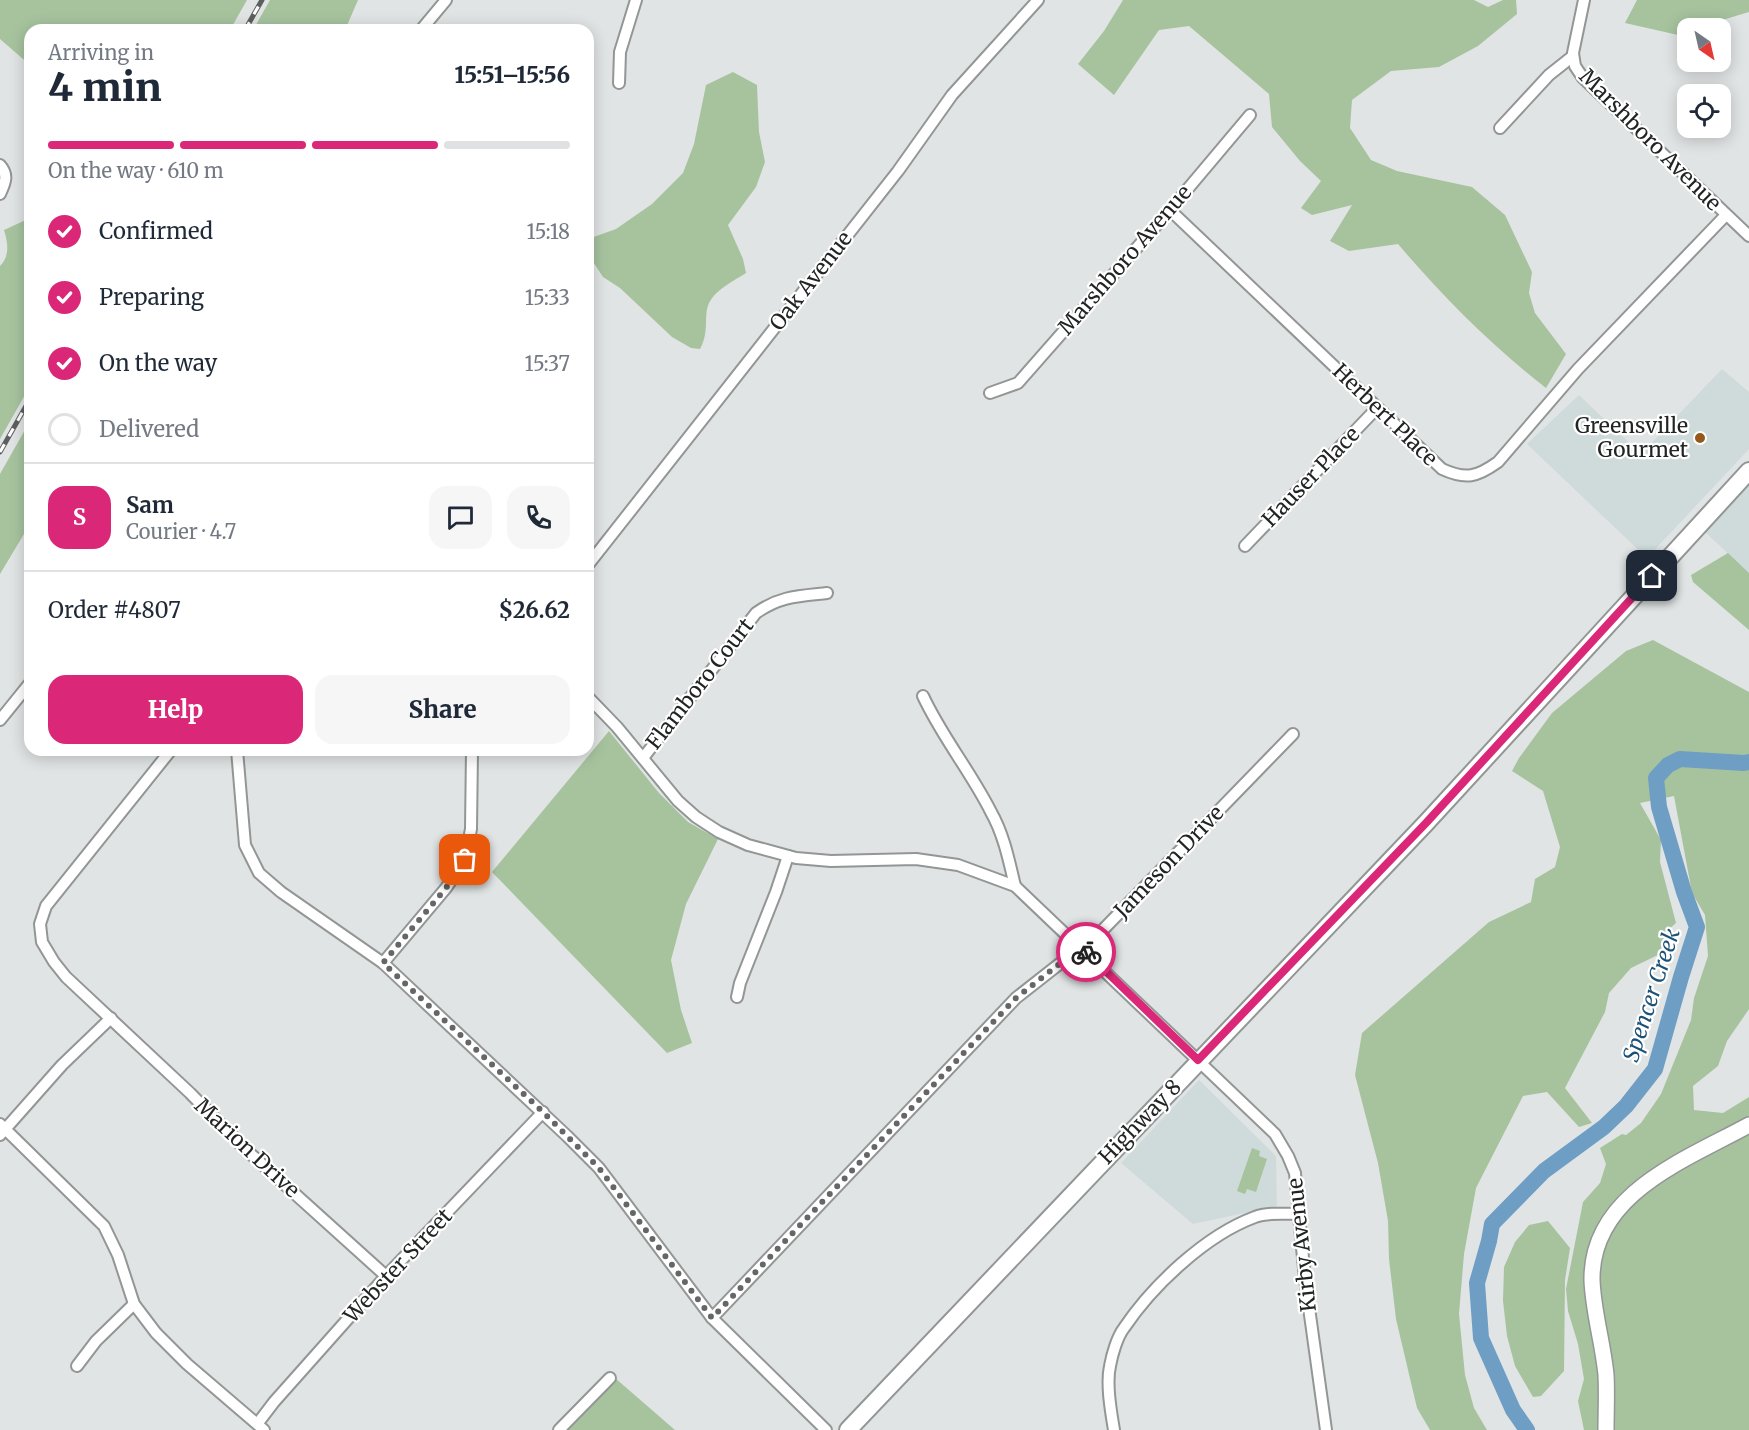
<!DOCTYPE html>
<meta charset="utf-8">
<style>
:root{--surface:#fff;--page:#f6f6f7;--text:#1f2937;--muted:#747a83;--line:#e0e1e3;--accent:#db2777}
body{margin:0;font-family:Merriweather,serif;background:var(--page);color:var(--text);height:100vh;display:flex;flex-direction:column;font-size:22px;white-space:nowrap}
*{box-sizing:border-box;margin:0}
p{font-size:20px;color:var(--muted)}
.icon{flex:none;width:33px;height:33px;fill:none;stroke:currentColor;stroke-width:2;stroke-linecap:round;stroke-linejoin:round}
.map{position:relative;flex:1;overflow:hidden}
.panel{position:absolute;left:24px;top:24px;width:570px;height:732px;display:flex;flex-direction:column;background:var(--surface);border-radius:18px;box-shadow:0 3px 15px #0003}
.panel>*{flex:none}
.needle{width:39px;rotate:146deg}
.buttons{position:absolute;left:1677px;top:18px;display:grid;gap:12px}
.buttons a{display:grid;place-items:center;width:54px;height:54px;border-radius:12px;background:var(--surface);box-shadow:0 3px 15px #0003;font-size:30px}
.pin{position:absolute;display:grid;place-items:center;width:51px;height:51px;color:#fff;margin:-26px;border-radius:12px;box-shadow:0 3px 9px #0006}
.courier{position:absolute;display:grid;place-items:center;width:60px;height:60px;margin:-30px;border:4px solid #db2777;border-radius:50%;background:#fff;color:#222;box-shadow:0 2px 8px #0007}
.overview em{font-style:normal;font-weight:800}
.overview div{display:flex;flex-direction:column-reverse}
.overview{display:flex;align-items:center;justify-content:space-between;height:102px;padding:0 24px}
h1{font-size:39px;font-weight:800;line-height:45px}
.bar{display:grid;grid-template-columns:repeat(4,1fr);gap:9px 6px;align-content:center;height:72px;padding:0 24px}
.bar i{height:8px;border-radius:4px;background:var(--line)}
.bar .current{background:var(--accent)}
.bar p{grid-column:span 4}
.line{display:flex;align-items:center;gap:15px;padding:0 24px;border-top:2px solid var(--line)}
.line div{flex:1}
.round{display:grid;place-items:center;flex:none;width:63px;height:63px;border-radius:18px;background:var(--page)}
ol{padding:0 24px;list-style:none}
li{display:flex;align-items:center;gap:18px;height:66px}
li p{margin-inline-start:auto}
li .icon{padding:6px;border-radius:50%;background:var(--accent);color:#fff;stroke-width:4}
li:last-child{color:var(--muted)}
li i{width:33px;height:33px;border:3px solid var(--line);border-radius:50%}
.primary-button{display:flex;gap:12px;margin-top:auto;padding:12px 24px}
.primary-button a{flex:1;height:69px;border-radius:18px;background:var(--accent);color:#fff;font-size:24px;font-weight:800;line-height:69px;text-align:center}
.primary-button a+a{background:var(--page);color:var(--text)}
.map>svg:first-child{display:block}
.built{fill:#cedbda}
.green{fill:#a6c39e}
.lines{fill:none;stroke-linecap:round;stroke-linejoin:round}
.river{stroke:#6f9ec5;stroke-width:16}
.street-casing{stroke:#929695;stroke-width:14}
.secondary-casing{stroke:#929695;stroke-width:18}
.primary-casing{stroke:#929695;stroke-width:20}
.street{stroke:#fff;stroke-width:10}
.secondary{stroke:#fff;stroke-width:15}
.primary{stroke:#fff;stroke-width:16}
.rail-casing{stroke:#5d5f5f;stroke-width:5}
.rail{stroke:#fff;stroke-width:3;stroke-dasharray:9;stroke-linecap:butt}
.done{stroke:#656767;stroke-width:6;stroke-dasharray:0 10.8}
.route{stroke:#db2777;stroke-width:8}
.poi-dot{fill:#96591d;stroke:#fff;stroke-width:2}
.labels{text-anchor:middle;stroke-width:4.5;stroke-linejoin:round;paint-order:stroke}
.street-label{font-size:21px;fill:#222323;stroke:#fff}
.poi-label{font-size:21px;fill:#222323;stroke:#fff;text-anchor:end}
.water-label{font-size:22px;font-style:italic;fill:#1c5178;stroke:#fff}
</style>
<div class="map">
<svg width="1749" height="1430" viewBox="0 0 1749 1430">
<rect width="100%" height="100%" fill="#e1e4e4"/>
<g class="built">
<polygon points="1722,369 1749,392 1749,449 1647,558 1527,444 1579,395 1641,454"/>
<polygon points="1749,486 1749,573 1704,531"/>
<polygon points="1199,1080 1276,1156 1277,1206 1193,1224 1121,1163"/>
</g>
<g class="green">
<polygon points="0,0 247,0 230,30 30,30 30,65 0,39"/>
<polygon points="270,0 358,0 345,30 253,30"/>
<path d="M1123 0H1474L1488 7 1503 0H1516L1517 14 1478 46 1439 67 1391 71 1352 100 1350 128 1371 160 1397 171 1472 187 1505 215 1532 272 1529 293 1535 313 1566 354 1546 388C1491 345 1443 297 1398 244L1349 251 1330 241 1352 205 1312 215 1301 208 1321 181 1300 161 1272 127 1269 94 1189 26 1159 30 1114 95 1078 64 1104 31Z"/>
<polygon points="1637,0 1749,0 1749,12 1719,21 1712,28 1688,28 1687,37 1625,23"/>
<path d="M733 72 757 85 759 132 765 162 756 187 728 225 743 259 746 273C734 281 716 289 709 303 703 316 710 331 700 349L691 348 672 337 620 288 603 277 588 254V239L616 229 652 204 683 173 694 144 706 85Z"/>
<path d="M30 218V386L0 439V266C10 256 8 243 4 230Z"/>
<polygon points="30,421 30,524 0,574 0,474"/>
<polygon points="1728,553 1749,573 1749,630 1693,582 1691,575"/>
<polygon points="1653,640 1749,692 1749,1009 1727,1041 1718,1066 1693,1086 1694,1110 1723,1113 1749,1097 1749,1430 1584,1430 1578,1401 1584,1379 1578,1344 1568,1311 1566,1289 1583,1202 1600,1183 1606,1164 1600,1148 1622,1134 1626,1135 1641,1123 1661,1094 1691,1020 1694,998 1708,956 1705,915 1692,893 1674,796 1640,803 1661,840 1660,862 1676,923 1667,931 1666,951 1631,968 1609,993 1605,1012 1565,1088 1592,1123 1579,1127 1547,1092 1523,1096 1476,1188 1464,1254 1459,1314 1465,1375 1474,1408 1487,1430 1430,1430 1417,1408 1396,1319 1389,1259 1388,1221 1378,1163 1355,1075 1362,1033 1489,922 1531,902 1535,879 1555,867 1560,847 1543,791 1512,771 1519,758 1552,713 1626,651"/>
<polygon points="609,731 659,793 688,822 718,839 686,904 671,960 681,1010 692,1043 667,1053 492,872"/>
<polygon points="1252,1148 1260,1151 1259,1156 1267,1159 1256,1192 1247,1189 1245,1194 1237,1191"/>
<polygon points="1548,1221 1570,1248 1565,1280 1564,1371 1541,1396 1533,1397 1515,1366 1507,1336 1503,1301 1504,1267 1515,1242 1529,1225"/>
<polygon points="615,1378 675,1430 565,1430"/>
</g>
<g class="lines">
<polyline class="river" points="1527,1430 1513,1410 1481,1338 1477,1283 1489,1241 1492,1224 1544,1171 1604,1127 1626,1106 1655,1069 1681,977 1697,927 1684,892 1659,807 1656,778 1668,765 1680,759 1744,763 1749,762"/>
<g class="street-casing">
<g id="street">
<polyline points="1584,0 1573,53 1575,66 1583,78 1749,236"/>
<polyline points="421,30 446,0"/>
<polyline points="619,83 620,52 636,0"/>
<polyline points="1500,128 1549,75 1573,56"/>
<path d="M0 165C9 175 5 183 0 194"/>
<path d="M1170 210 1442 469C1466 480 1477 477 1498 462L1578 369 1726 215"/>
<polyline points="990,393 1018,383 1170,210 1250,115"/>
<polyline points="1245,546 1377,408"/>
<polyline points="588,565 898,171 952,95 1038,0"/>
<path d="M923 696C942 737 971 772 991 812 1004 835 1009 861 1015 886"/>
<polyline points="588,697 617,727 678,801 696,817 719,832 748,845 796,858 831,861 916,859 958,865 1015,886 1275,1134 1288,1156 1295,1173 1305,1279 1326,1430"/>
<polyline points="0,720 30,683"/>
<polyline points="171,750 46,906 40,924 42,942 54,962 66,977 190,1093 243,1147 386,1276"/>
<polyline points="237,750 245,845 259,873 281,892 383,963 567,1136 599,1168 712,1318 826,1430"/>
<path d="M643 758 756 613C780 596 799 596 827 593"/>
<polyline points="383,963 446,888 465,860 471,829 472,750"/>
<polyline points="737,997 740,983 776,892 788,856"/>
<polyline points="0,1124 104,1226 118,1255 134,1304 156,1333 187,1364 264,1430"/>
<polyline points="0,1135 62,1065 111,1018"/>
<polyline points="712,1318 1016,998 1081,947 1094,939 1293,734"/>
<polyline points="77,1366 96,1341 134,1304"/>
<polyline points="258,1423 274,1402 386,1276 543,1112"/>
<polyline points="559,1430 610,1378"/>
<path d="M1114 1430C1111 1412 1106 1384 1110 1366 1112 1355 1117 1337 1124 1328 1153 1285 1206 1235 1255 1217 1267 1212 1286 1214 1300 1214"/>
</g>
</g>
<g class="secondary-casing">
<path id="secondary" d="M1606 1430C1606 1412 1607 1393 1606 1375 1603 1343 1593 1311 1592 1280 1591 1194 1685 1160 1749 1125"/>
</g>
<g class="primary-casing">
<polyline id="primary" points="848,1430 1426,823 1749,471"/>
</g>
<use href="#street" class="street"/>
<use href="#secondary" class="secondary"/>
<use href="#primary" class="primary"/>
<g class="rail-casing">
<g id="rail">
<polyline points="245,30 262,0"/>
<polyline points="0,452 30,399"/>
</g>
</g>
<use href="#rail" class="rail"/>
</g>
<g class="lines">
<polyline class="done" points="465,860 446,888 383,963 543,1112 599,1168 712,1318 1016,998 1081,947 1086,952"/>
<polyline class="route" points="1086,952 1198,1060 1426,823 1652,576"/>
</g>
<circle class="poi-dot" cx="1700" cy="438" r="6"/>
<g class="labels">
<g class="street-label">
<text transform="translate(1650 140) rotate(45)" y="7">Marshboro Avenue</text>
<text transform="translate(1125 260) rotate(-49)" y="7">Marshboro Avenue</text>
<text transform="translate(811 281) rotate(-52)" y="7">Oak Avenue</text>
<text transform="translate(1385 415) rotate(44)" y="7">Herbert Place</text>
<text transform="translate(1311 477) rotate(-46)" y="7">Hauser Place</text>
<text transform="translate(700 684) rotate(-52)" y="7">Flamboro Court</text>
<text transform="translate(1169 862) rotate(-46)" y="7">Jameson Drive</text>
<text transform="translate(1140 1122) rotate(-46)" y="7">Highway 8</text>
<text transform="translate(247 1148) rotate(43)" y="7">Marion Drive</text>
<text transform="translate(1302 1245) rotate(-96)" y="7">Kirby Avenue</text>
<text transform="translate(398 1266) rotate(-47)" y="7">Webster Street</text>
</g>
<g class="poi-label">
<text x="1688" y="433">Greensville<tspan x="1688" dy="24">Gourmet</tspan></text>
</g>
<g class="water-label">
<text transform="translate(1651 995) rotate(-72)" y="8">Spencer Creek</text>
</g>
</g>
</svg>
<div class="buttons">
<a><svg class="needle" viewBox="-14 -14 28 28"><path d="M0-13l5 13h-10z" fill="#e53935"/><path d="M0 13l5-13h-10z" fill="#747a83"/></svg></a>
<a><svg class="icon" aria-label="locate" viewBox="0 0 24 24"><circle cx="12" cy="12" r="6"/><path d="M12 2v4M12 18v4M2 12h4M18 12h4"/></svg></a>
</div>
<div class="pin" style="left:465px;top:860px;background:#ea580c"><svg class="icon" aria-label="bag" viewBox="0 0 24 24"><path d="M5 8h14l-1 12H6zM9 8a3 3 0 0 1 6 0"/></svg></div>
<div class="pin" style="left:1652px;top:576px;background:#1f2937"><svg class="icon" aria-label="home" viewBox="0 0 24 24"><path d="M3 11l9-7 9 7M6 9v11h12V9"/></svg></div>
<div class="courier" style="left:1086px;top:952px"><svg class="icon" aria-label="bike" viewBox="0 0 24 24"><circle cx="6" cy="16" r="4"/><circle cx="18" cy="16" r="4"/><path d="M6 16l4-8h5l3 8M10 8l3 8H6M13 5h3"/></svg></div>
<section class="panel">
<div class="overview"><div><h1>4 min</h1><p>Arriving in</p></div><em>15:51–15:56</em></div>
<div class="bar"><i class="current"></i><i class="current"></i><i class="current"></i><i></i><p>On the way · 610 m</p></div>
<ol>
<li><svg class="icon" aria-label="check" viewBox="0 0 24 24"><path d="M5 12l5 5 9-10"/></svg>Confirmed<p>15:18</p></li>
<li><svg class="icon" aria-label="check" viewBox="0 0 24 24"><path d="M5 12l5 5 9-10"/></svg>Preparing<p>15:33</p></li>
<li><svg class="icon" aria-label="check" viewBox="0 0 24 24"><path d="M5 12l5 5 9-10"/></svg>On the way<p>15:37</p></li>
<li><i></i>Delivered</li>
</ol>
<div class="line" style="height:108px"><b class="round" style="background:var(--accent);color:#fff">S</b><div><b>Sam</b><p>Courier · 4.7</p></div><a class="round"><svg class="icon" aria-label="chat" viewBox="0 0 24 24"><path d="M4 5h16v11H9l-5 4z"/></svg></a><a class="round"><svg class="icon" aria-label="phone" viewBox="0 0 24 24"><path d="M5 4h4l2 5-3 2q2 4 5 5l2-3 5 2v4C11 20 4 13 5 4z"/></svg></a></div>
<div class="line" style="height:78px"><div>Order #4807</div><b>$26.62</b></div>
<div class="primary-button"><a>Help</a><a>Share</a></div>
</section>
</div>
